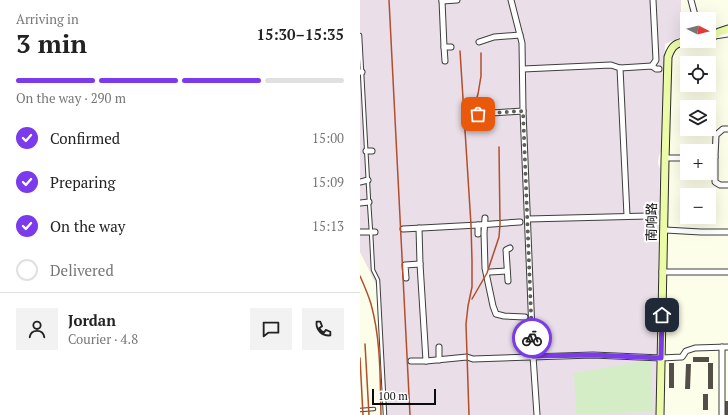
<!DOCTYPE html>
<meta charset="utf-8">
<style>
:root{--surface:#fff;--page:#f2f2f2;--text:#222;--muted:#767676;--line:#e0e0e0;--accent:#7c3aed}
body{margin:0;font-family:"PT Serif","Noto Sans SC",serif;background:var(--page);color:var(--text);height:100vh;display:flex;flex-direction:column;font-size:15px;white-space:nowrap}
*{box-sizing:border-box;margin:0}
p{font-size:13px;color:var(--muted)}
.icon{flex:none;width:22px;height:22px;fill:none;stroke:currentColor;stroke-width:2;stroke-linecap:round;stroke-linejoin:round}
.map{position:relative;flex:1;overflow:hidden}
.sheet{display:flex;flex-direction:column;background:var(--surface);width:360px}
.sheet>*{flex:none}
.needle{width:26px;rotate:96deg}
.fabs{position:absolute;left:320px;top:12px;display:grid;gap:8px}
.fabs a{display:grid;place-items:center;width:36px;height:36px;border-radius:0px;background:var(--surface);box-shadow:0 4px 16px #0002;font-size:20px}
.scale{position:absolute;left:12px;bottom:10px;width:64px;box-sizing:border-box;padding-left:4px;border:2px solid #0b0b0b;border-top:0;font-size:11px;line-height:14px;white-space:nowrap;color:#0b0b0b;-webkit-text-stroke:3px #fff;paint-order:stroke}
.pin{position:absolute;display:grid;place-items:center;width:34px;height:34px;color:#fff;margin:-17px;border-radius:8px;box-shadow:0 2px 6px #0006}
.courier{position:absolute;display:grid;place-items:center;width:40px;height:40px;margin:-20px;border:3px solid #7c3aed;border-radius:50%;background:#fff;color:#222;box-shadow:0 1px 5px #0007}
.headline em{font-style:normal;font-weight:700}
.headline div{display:flex;flex-direction:column-reverse}
.headline{display:flex;align-items:center;justify-content:space-between;height:68px;padding:0 16px}
h1{font-size:26px;font-weight:700;line-height:30px}
.bar{display:grid;grid-template-columns:repeat(4,1fr);gap:6px 4px;align-content:center;height:48px;padding:0 16px}
.bar i{height:5px;border-radius:3px;background:var(--line)}
.bar .on{background:var(--accent)}
.bar p{grid-column:span 4}
.line{display:flex;align-items:center;gap:10px;padding:0 16px;border-top:1px solid var(--line)}
.line div{flex:1}
.round{display:grid;place-items:center;flex:none;width:42px;height:42px;border-radius:0px;background:var(--page)}
ol{padding:0 16px;list-style:none}
li{display:flex;align-items:center;gap:12px;height:44px}
li p{margin-inline-start:auto}
li .icon{padding:4px;border-radius:50%;background:var(--accent);color:#fff;stroke-width:4}
li:last-child{color:var(--muted)}
li i{width:22px;height:22px;border:2px solid var(--line);border-radius:50%}
main{display:flex;flex:1;min-height:0}
.map>svg:first-child{display:block}
.industrial{fill:#eadfe8}
.pitch{fill:#d5edc7}
.building{fill:#534f48}
.lines{fill:none;stroke-linecap:round;stroke-linejoin:round}
.lane-casing{stroke:#3e3e3e;stroke-width:4.5}
.street-casing{stroke:#3e3e3e;stroke-width:7}
.secondary-casing{stroke:#2d2d2d;stroke-width:9}
.lane{stroke:#fff;stroke-width:2.5}
.street{stroke:#fff;stroke-width:5}
.secondary{stroke:#ebfba7;stroke-width:7}
.rail{stroke:#b34d2a;stroke-width:1.5}
.done{stroke:#5f6059;stroke-width:4;stroke-dasharray:0 7.2}
.route{stroke:#7c3aed;stroke-width:5}
.labels{text-anchor:middle;stroke-width:4;stroke-linejoin:round;paint-order:stroke}
.street-label{font-size:13px;fill:#0b0b0b;stroke:#fff}
</style>
<main>
<section class="sheet">
<div class="headline"><div><h1>3 min</h1><p>Arriving in</p></div><em>15:30–15:35</em></div>
<div class="bar"><i class="on"></i><i class="on"></i><i class="on"></i><i></i><p>On the way · 290 m</p></div>
<ol>
<li><svg class="icon" aria-label="check" viewBox="0 0 24 24"><path d="M5 12l5 5 9-10"/></svg>Confirmed<p>15:00</p></li>
<li><svg class="icon" aria-label="check" viewBox="0 0 24 24"><path d="M5 12l5 5 9-10"/></svg>Preparing<p>15:09</p></li>
<li><svg class="icon" aria-label="check" viewBox="0 0 24 24"><path d="M5 12l5 5 9-10"/></svg>On the way<p>15:13</p></li>
<li><i></i>Delivered</li>
</ol>
<div class="line" style="height:72px"><a class="round"><svg class="icon" aria-label="person" viewBox="0 0 24 24"><circle cx="12" cy="8" r="4"/><path d="M4 21q1-7 8-7t8 7"/></svg></a><div><b>Jordan</b><p>Courier · 4.8</p></div><a class="round"><svg class="icon" aria-label="chat" viewBox="0 0 24 24"><path d="M4 5h16v11H9l-5 4z"/></svg></a><a class="round"><svg class="icon" aria-label="phone" viewBox="0 0 24 24"><path d="M5 4h4l2 5-3 2q2 4 5 5l2-3 5 2v4C11 20 4 13 5 4z"/></svg></a></div>
</section>
<div class="map">
<svg width="368" height="415" viewBox="0 0 368 415">
<rect width="100%" height="100%" fill="#fcfee9"/>
<polygon class="industrial" points="0,0 321,0 321,37 305,44 301,150 299,156 298,163 300,169 296,415 24,415 18,289 9,270 0,252"/>
<polygon class="pitch" points="291,360 293,412 216,414 214,373"/>
<g class="building">
<rect x="333" y="357" width="16" height="5"/>
<rect x="309" y="363" width="5" height="25"/>
<rect x="348" y="363" width="5" height="26"/>
<polygon points="326,364 331,364 330,389 325,389"/>
<rect x="343" y="394" width="5" height="16"/>
<rect x="364" y="401" width="4" height="14"/>
</g>
<g class="lines">
<g class="lane-casing">
<g id="lane">
<polyline points="0,35 9,202 11,232 13,270 18,280 25,415"/>
<polyline points="0,410 14,409"/>
</g>
</g>
<g class="street-casing">
<g id="street">
<polyline points="82,0 84,47 85,61"/>
<polyline points="151,0 162,43 163,111 173,356 177,415"/>
<polyline points="331,0 336,19"/>
<polyline points="82,1 97,0"/>
<polyline points="355,36 368,34"/>
<polyline points="119,42 134,37 160,35"/>
<polyline points="84,47 91,47"/>
<polyline points="292,66 296,60 293,0"/>
<polyline points="260,68 267,216"/>
<polyline points="163,69 251,65 260,68 292,66 296,69 299,69"/>
<polyline points="0,72 2,72"/>
<polyline points="118,114 163,111"/>
<polyline points="6,151 12,151"/>
<polyline points="349,157 355,157 355,182 360,185 368,185"/>
<polyline points="355,157 356,135 363,129 368,129"/>
<polyline points="305,158 327,158"/>
<polyline points="0,182 8,180"/>
<polyline points="0,203 9,202"/>
<polyline points="125,218 124,233 125,268 133,306 136,314 144,316 165,317"/>
<polyline points="168,219 288,216"/>
<polyline points="118,225 118,234"/>
<polyline points="59,228 60,264 66,361"/>
<polyline points="43,229 118,225 160,222"/>
<polyline points="305,230 341,232 368,232"/>
<polyline points="0,232 15,232"/>
<polyline points="302,272 368,272"/>
<polyline points="127,273 130,272 147,271"/>
<polyline points="46,278 45,265 60,264"/>
<polyline points="148,281 146,250 150,248"/>
<polyline points="79,347 79,360"/>
<polyline points="362,347 362,415"/>
<polyline points="51,361 66,361 107,357 113,359 233,355 301,358 322,357 326,351 335,348 368,347"/>
</g>
</g>
<g class="secondary-casing">
<g id="secondary">
<polyline points="349,37 352,37 359,32 368,29"/>
<path d="M300 415 305 161 308 57C312 45 316 43 328 41"/>
</g>
</g>
<use href="#lane" class="lane"/>
<use href="#street" class="street"/>
<use href="#secondary" class="secondary"/>
<g class="rail">
<polyline points="29,0 50,415"/>
<polyline points="100,51 111,225 112,261 112,287 108,306 106,324 109,415"/>
<polyline points="108,130 108,126 118,94 121,76 121,53"/>
<path d="M0 276C4 285 8 294 11 304 21 340 20 378 21 415"/>
<polyline points="112,299 127,273 139,237 140,224 139,147"/>
<polyline points="5,344 9,415"/>
<polyline points="0,358 3,415"/>
</g>
</g>
<g class="lines">
<polyline class="done" points="118,114 163,111 172,338"/>
<polyline class="route" points="172,338 173,356 234,355 301,358 302,315"/>
</g>
<g class="labels">
<g class="street-label">
<text transform="translate(291 222) rotate(-89)" y="5">南响路</text>
</g>
</g>
</svg>
<div class="fabs">
<a><svg class="needle" viewBox="-14 -14 28 28"><path d="M0-13l5 13h-10z" fill="#e53935"/><path d="M0 13l5-13h-10z" fill="#767676"/></svg></a>
<a><svg class="icon" aria-label="locate" viewBox="0 0 24 24"><circle cx="12" cy="12" r="6"/><path d="M12 2v4M12 18v4M2 12h4M18 12h4"/></svg></a>
<a><svg class="icon" aria-label="layers" viewBox="0 0 24 24"><path d="M12 4l9 5-9 5-9-5zM3 14l9 5 9-5"/></svg></a>
<a>+</a>
<a>−</a>
</div>
<div class="scale">100 m</div>
<div class="pin" style="left:118px;top:114px;background:#ea580c"><svg class="icon" aria-label="bag" viewBox="0 0 24 24"><path d="M5 8h14l-1 12H6zM9 8a3 3 0 0 1 6 0"/></svg></div>
<div class="pin" style="left:302px;top:315px;background:#1f2937"><svg class="icon" aria-label="home" viewBox="0 0 24 24"><path d="M3 11l9-7 9 7M6 9v11h12V9"/></svg></div>
<div class="courier" style="left:172px;top:338px"><svg class="icon" aria-label="bike" viewBox="0 0 24 24"><circle cx="6" cy="16" r="4"/><circle cx="18" cy="16" r="4"/><path d="M6 16l4-8h5l3 8M10 8l3 8H6M13 5h3"/></svg></div>
</div>
</main>
